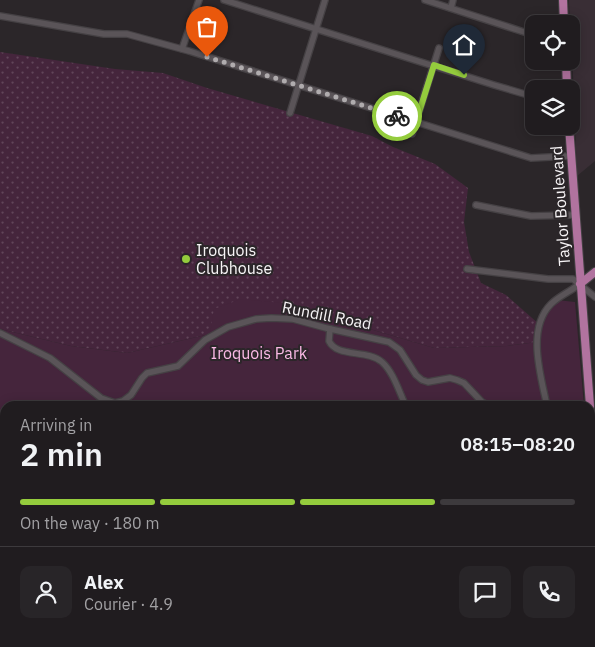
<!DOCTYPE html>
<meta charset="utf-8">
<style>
:root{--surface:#201c1f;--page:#282528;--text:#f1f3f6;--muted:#a2a1a4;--line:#3d3a3d;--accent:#94cc3d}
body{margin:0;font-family:"IBM Plex Sans",sans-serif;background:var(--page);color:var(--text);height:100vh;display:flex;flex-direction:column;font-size:19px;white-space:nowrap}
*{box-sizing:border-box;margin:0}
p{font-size:16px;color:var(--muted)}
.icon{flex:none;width:28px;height:28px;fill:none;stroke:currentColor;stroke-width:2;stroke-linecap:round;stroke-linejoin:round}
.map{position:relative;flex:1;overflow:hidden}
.details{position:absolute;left:0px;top:401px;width:595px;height:246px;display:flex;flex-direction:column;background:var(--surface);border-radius:15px 15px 0 0;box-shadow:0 2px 12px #0003,0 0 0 1px var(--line)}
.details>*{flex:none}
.tools{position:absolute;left:525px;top:15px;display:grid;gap:10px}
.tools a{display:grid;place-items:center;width:55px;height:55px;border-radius:10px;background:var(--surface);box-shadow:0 2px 12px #0003,0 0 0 1px var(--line);font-size:25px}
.pin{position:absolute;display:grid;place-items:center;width:42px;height:42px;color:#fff;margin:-51px -21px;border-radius:50% 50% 50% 0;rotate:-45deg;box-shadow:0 0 5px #0007}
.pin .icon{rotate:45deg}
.courier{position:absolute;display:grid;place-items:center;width:50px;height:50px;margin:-25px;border:4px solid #94cc3d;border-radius:50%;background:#fff;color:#222;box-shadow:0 1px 6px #0007}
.summary em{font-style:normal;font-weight:600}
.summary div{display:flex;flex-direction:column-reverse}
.summary{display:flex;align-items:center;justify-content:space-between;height:85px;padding:0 20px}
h1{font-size:32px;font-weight:600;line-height:38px}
.bar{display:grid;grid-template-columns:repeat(4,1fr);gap:8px 5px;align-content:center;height:60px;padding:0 20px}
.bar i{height:6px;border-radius:4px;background:var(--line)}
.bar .selected{background:var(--accent)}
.bar p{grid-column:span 4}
.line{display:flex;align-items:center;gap:12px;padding:0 20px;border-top:1px solid var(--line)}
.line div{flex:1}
.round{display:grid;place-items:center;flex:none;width:52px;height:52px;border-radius:10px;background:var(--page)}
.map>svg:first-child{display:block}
.built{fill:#392e35}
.grass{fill:url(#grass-dots)}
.park{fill:#45253c}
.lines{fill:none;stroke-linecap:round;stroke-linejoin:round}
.minor-casing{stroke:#454144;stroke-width:8}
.major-casing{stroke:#454144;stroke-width:10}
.minor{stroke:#5a5458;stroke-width:5.5}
.major{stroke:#b1739f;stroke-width:8}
.done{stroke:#b0acae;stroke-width:5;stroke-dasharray:0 9}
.route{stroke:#94cc3d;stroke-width:6}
.poi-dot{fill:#94cc3d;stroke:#2b2629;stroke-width:2}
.labels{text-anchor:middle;stroke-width:4;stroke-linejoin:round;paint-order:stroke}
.street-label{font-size:16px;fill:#f7f4f6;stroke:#2b2629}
.poi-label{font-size:16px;fill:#f7f4f6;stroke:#2b2629;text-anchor:start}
.park-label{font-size:16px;fill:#fab9e5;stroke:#2b2629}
</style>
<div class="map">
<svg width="595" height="647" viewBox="0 0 595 647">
<defs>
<pattern id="grass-dots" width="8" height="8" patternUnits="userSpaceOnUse" patternTransform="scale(1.25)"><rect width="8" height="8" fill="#45253c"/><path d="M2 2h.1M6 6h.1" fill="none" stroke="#614559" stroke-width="1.8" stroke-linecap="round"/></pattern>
</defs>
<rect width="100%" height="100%" fill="#2b2629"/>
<polygon class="built" points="569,0 595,0 595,161 577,176 571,24 570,24"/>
<polygon class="grass" points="0,52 115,69 163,73 207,88 372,136 393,147 435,164 468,188 464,222 469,252 481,283 506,295 540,325 537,342 507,346 434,348 282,303 210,334 127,353 71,346 0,329"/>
<polygon class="park" points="241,299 282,303 434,348 507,346 537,342 543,316 557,300 575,302 584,406 5,406 5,642 590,642 590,492 593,546 595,647 0,647 0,329 71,346 127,353 210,334 214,309"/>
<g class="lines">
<g class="minor-casing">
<g id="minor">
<polyline points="224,0 494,85 528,95 534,95"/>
<polyline points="425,0 524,32 534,31"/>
<polyline points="451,8 453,0"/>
<polyline points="0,16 104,34 127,34 189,51 531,158 570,156"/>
<polyline points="182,49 199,0"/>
<polyline points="290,113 325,0"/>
<polyline points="412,134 439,48"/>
<polyline points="476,205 531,216 574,215"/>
<polyline points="467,269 548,279 573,279 595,297"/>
<path d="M330 329 329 341C337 358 367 349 382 362 394 373 399 392 406 406"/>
<polyline points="0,333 50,358 101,398 115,403 123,401 131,395 142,378 147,373 178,366 205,340 228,327 256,319 271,318 293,319 326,328 389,342 400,350 416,375 422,380 428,382 450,378 457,380 464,383 482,402 489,406"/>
<path d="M547 406C541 376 526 329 551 304 559 296 571 291 580 284"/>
<polyline points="79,642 80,647"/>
<polyline points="263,642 270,647"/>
<polyline points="287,647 289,642"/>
<polyline points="432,647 436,642"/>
<polyline points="554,647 554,642"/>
</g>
</g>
<g class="major-casing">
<g id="major">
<polyline points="563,0 564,24"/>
<polyline points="566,61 567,89"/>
<polyline points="569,126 590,406"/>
<polyline points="580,284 595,272"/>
<polyline points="590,410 595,481"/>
</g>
</g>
<use href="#minor" class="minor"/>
<use href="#major" class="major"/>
</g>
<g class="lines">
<polyline class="done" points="207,57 397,116"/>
<polyline class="route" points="397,116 416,122 434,65 464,75"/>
</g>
<circle class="poi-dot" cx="186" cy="259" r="5"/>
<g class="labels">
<g class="street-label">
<text transform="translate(560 206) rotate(-94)" y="6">Taylor Boulevard</text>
<text transform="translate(327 315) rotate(11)" y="6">Rundill Road</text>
</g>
<g class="poi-label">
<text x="196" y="256">Iroquois<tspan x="196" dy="18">Clubhouse</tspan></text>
</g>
<g class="park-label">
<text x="259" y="359">Iroquois Park</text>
</g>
</g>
</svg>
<div class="tools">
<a><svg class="icon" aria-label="locate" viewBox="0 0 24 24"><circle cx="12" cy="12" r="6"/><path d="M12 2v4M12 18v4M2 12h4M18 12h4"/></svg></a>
<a><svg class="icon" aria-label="layers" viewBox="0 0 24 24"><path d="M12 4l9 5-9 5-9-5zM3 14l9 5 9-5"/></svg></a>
</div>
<div class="pin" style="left:207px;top:57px;background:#ea580c"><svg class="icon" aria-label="bag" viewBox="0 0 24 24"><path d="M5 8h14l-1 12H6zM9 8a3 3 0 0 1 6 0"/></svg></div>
<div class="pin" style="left:464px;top:75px;background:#1f2937"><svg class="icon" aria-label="home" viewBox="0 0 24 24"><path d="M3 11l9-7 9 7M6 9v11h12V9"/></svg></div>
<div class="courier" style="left:397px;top:116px"><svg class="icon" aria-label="bike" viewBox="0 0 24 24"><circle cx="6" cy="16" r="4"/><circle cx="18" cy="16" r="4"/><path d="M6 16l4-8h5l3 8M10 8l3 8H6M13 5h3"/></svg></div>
<section class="details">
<div class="summary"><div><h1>2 min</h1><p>Arriving in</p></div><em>08:15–08:20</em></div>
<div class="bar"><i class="selected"></i><i class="selected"></i><i class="selected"></i><i></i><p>On the way · 180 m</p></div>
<div class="line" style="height:90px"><a class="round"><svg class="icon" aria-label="person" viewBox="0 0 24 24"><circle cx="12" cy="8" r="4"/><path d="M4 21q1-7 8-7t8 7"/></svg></a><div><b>Alex</b><p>Courier · 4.9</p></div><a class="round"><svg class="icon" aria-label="chat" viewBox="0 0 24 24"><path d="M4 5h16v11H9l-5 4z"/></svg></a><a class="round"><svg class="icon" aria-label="phone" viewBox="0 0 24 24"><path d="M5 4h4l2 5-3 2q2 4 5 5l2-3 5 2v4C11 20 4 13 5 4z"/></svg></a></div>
</section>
</div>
